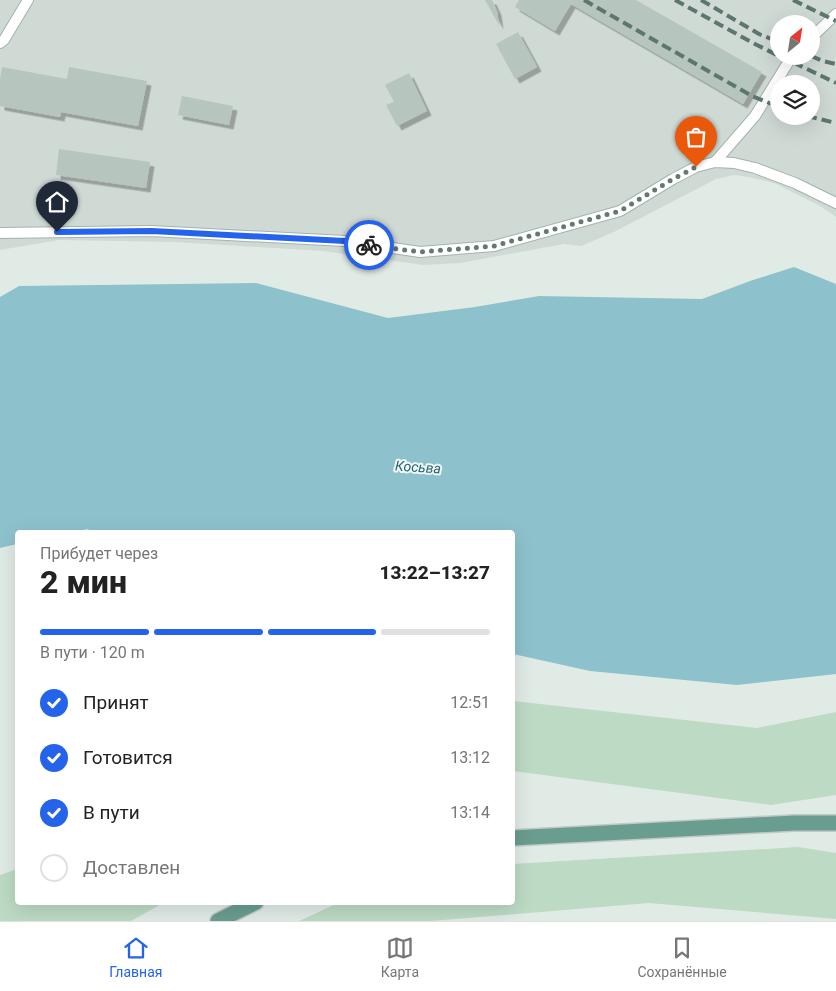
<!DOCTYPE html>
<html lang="ru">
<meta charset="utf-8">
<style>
:root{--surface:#fff;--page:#f6f6f6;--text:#222;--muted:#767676;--line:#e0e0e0;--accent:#2563eb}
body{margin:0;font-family:Roboto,sans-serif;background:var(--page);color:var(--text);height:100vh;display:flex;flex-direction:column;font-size:19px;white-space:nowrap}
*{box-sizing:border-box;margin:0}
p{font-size:16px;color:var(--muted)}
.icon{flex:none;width:28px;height:28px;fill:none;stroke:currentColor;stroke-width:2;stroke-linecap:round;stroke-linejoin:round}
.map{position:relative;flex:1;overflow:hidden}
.details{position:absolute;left:15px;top:530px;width:500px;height:375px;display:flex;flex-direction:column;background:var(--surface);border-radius:5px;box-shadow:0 5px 20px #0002}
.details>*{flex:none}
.needle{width:32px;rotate:30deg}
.fabs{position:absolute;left:770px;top:15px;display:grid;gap:10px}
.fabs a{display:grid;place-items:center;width:50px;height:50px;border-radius:50%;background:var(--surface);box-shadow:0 5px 20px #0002;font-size:25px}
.pin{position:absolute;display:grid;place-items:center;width:42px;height:42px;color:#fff;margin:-51px -21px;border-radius:50% 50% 50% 0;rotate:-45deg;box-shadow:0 0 5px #0007}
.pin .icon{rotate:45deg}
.courier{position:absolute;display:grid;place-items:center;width:50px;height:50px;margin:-25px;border:4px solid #2563eb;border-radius:50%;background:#fff;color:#222;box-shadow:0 1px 6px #0007}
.headline em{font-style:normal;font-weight:800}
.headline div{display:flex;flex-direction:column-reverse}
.headline{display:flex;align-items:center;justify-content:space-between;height:85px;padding:0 25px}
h1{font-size:32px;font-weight:800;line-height:38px}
.bar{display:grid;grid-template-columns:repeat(4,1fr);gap:8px 5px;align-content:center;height:60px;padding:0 25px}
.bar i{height:6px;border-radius:4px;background:var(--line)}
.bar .selected{background:var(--accent)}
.bar p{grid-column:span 4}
ol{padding:0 25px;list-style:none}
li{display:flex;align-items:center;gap:15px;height:55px}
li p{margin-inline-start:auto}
li .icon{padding:5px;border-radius:50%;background:var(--accent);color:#fff;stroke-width:4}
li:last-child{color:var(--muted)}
li i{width:28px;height:28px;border:2px solid var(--line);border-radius:50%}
.menu{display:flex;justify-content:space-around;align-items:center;height:70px;border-top:1px solid var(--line);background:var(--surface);font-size:14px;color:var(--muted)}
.menu a{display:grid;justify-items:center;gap:2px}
.menu .selected{color:var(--accent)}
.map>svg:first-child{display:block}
.built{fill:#d0dad5;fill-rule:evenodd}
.green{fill:#bcdac4}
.water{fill:#8dc2cc}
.building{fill:#b7c5bf;filter:url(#shadow)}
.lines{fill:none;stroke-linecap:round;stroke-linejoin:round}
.lane-casing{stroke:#a4b2ad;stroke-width:12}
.primary-casing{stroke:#c1c8c6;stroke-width:18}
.lane{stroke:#fff;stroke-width:10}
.primary{stroke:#699d8f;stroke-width:15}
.rail{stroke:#5d766f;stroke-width:4;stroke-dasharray:10 5;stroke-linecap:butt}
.done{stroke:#667872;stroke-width:5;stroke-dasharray:0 9}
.route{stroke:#2563eb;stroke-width:6}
.labels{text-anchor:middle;stroke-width:4;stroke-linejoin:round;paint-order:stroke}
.water-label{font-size:14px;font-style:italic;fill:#226471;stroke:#f1f7f4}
</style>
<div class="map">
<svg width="836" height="921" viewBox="0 0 836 921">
<defs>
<filter id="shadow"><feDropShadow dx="4.5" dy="4.5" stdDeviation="0" flood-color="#0004"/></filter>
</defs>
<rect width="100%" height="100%" fill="#e1ebe6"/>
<path class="built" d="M0 0H836V217L820 206 774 183 749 177 734 175 716 179 614 232 581 246 564 244 460 263 423 265 323 251 174 242 59 240 0 250ZM779 24H811V56H779ZM779 84H811V116H779Z"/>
<g class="green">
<polygon points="513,701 757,728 836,712 836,795 771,805 513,771"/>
<polygon points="798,847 836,853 836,919 649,903 431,921 299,921 338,903 512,902 513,864"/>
<polygon points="17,869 18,902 163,903 131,921 0,921 0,875"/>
</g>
<polygon class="water" points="794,267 836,284 836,674 737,685 590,671 513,654 512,532 90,532 88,529 72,532 18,532 17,544 0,548 0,297 19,286 256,283 388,318 475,307 539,296 702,299 750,281"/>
<g class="building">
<polygon points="485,0 492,0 497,11 499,25"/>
<polygon points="519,0 636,0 762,72 743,104 571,4 555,31 515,7"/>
<polygon points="518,32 537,67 515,79 496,44"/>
<polygon points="2,67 67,79 69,67 147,81 138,126 61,112 60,117 0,106 0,80"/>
<polygon points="409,73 427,111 397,126 386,105 394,102 385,85"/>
<polygon points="182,96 233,106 229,125 178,115"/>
<polygon points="59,149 150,162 146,188 56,175"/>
</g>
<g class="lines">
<g class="lane-casing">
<g id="lane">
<polyline points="811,38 836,14"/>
<polyline points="0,43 4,40 28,0"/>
<polyline points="715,162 755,116 789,61 794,56"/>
<polyline points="0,233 151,231 345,241 420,252 494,246 620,211 673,179 696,167 715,162 734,163 755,168 795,183 836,203"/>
</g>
</g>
<g class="primary-casing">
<g id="primary">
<polyline points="512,838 794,823 836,823"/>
<polyline points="218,921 256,902"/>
</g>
</g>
<use href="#lane" class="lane"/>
<use href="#primary" class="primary"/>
<g class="rail">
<polyline points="584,0 752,96 779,107"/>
<polyline points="675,0 755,44 779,56"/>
<polyline points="701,0 759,34 779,42"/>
<polyline points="793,0 836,21"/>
<polyline points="780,56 836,83"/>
<polyline points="811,56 823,61 836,64"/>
<polyline points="807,116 836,123"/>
</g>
</g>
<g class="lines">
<polyline class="done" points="369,245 420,252 494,246 620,211 673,179 696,167"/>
<polyline class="route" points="57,232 152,231 345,241 369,245"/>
</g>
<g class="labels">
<g class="water-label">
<text transform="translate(418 467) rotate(4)" y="5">Косьва</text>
</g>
</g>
</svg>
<div class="fabs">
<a><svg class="needle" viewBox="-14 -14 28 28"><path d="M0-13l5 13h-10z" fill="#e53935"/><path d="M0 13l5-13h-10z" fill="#767676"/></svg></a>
<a><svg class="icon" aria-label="layers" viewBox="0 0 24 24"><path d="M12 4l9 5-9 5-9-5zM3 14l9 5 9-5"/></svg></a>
</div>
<div class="pin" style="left:696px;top:167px;background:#ea580c"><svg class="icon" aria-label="bag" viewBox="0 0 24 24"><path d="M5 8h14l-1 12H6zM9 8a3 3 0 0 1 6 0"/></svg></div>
<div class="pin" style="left:57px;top:232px;background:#1f2937"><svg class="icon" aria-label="home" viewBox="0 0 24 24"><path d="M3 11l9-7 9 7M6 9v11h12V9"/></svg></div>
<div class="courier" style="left:369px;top:245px"><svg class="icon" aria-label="bike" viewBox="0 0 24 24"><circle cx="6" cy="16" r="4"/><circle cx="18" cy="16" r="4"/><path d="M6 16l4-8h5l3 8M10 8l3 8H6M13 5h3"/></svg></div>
<section class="details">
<div class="headline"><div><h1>2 мин</h1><p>Прибудет через</p></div><em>13:22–13:27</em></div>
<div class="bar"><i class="selected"></i><i class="selected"></i><i class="selected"></i><i></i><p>В пути · 120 m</p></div>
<ol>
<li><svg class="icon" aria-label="check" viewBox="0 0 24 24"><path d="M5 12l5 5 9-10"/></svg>Принят<p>12:51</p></li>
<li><svg class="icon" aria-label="check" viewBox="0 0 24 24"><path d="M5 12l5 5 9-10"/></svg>Готовится<p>13:12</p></li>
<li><svg class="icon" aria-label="check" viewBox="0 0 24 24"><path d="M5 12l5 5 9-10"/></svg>В пути<p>13:14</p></li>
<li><i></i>Доставлен</li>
</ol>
</section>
</div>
<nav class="menu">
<a class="selected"><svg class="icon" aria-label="home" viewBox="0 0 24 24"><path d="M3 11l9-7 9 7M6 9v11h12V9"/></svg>Главная</a>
<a><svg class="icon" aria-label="map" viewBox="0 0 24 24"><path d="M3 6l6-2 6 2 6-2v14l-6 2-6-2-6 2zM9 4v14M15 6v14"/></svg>Карта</a>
<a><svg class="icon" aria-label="saved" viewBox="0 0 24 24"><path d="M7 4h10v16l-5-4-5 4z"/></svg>Сохранённые</a>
</nav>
